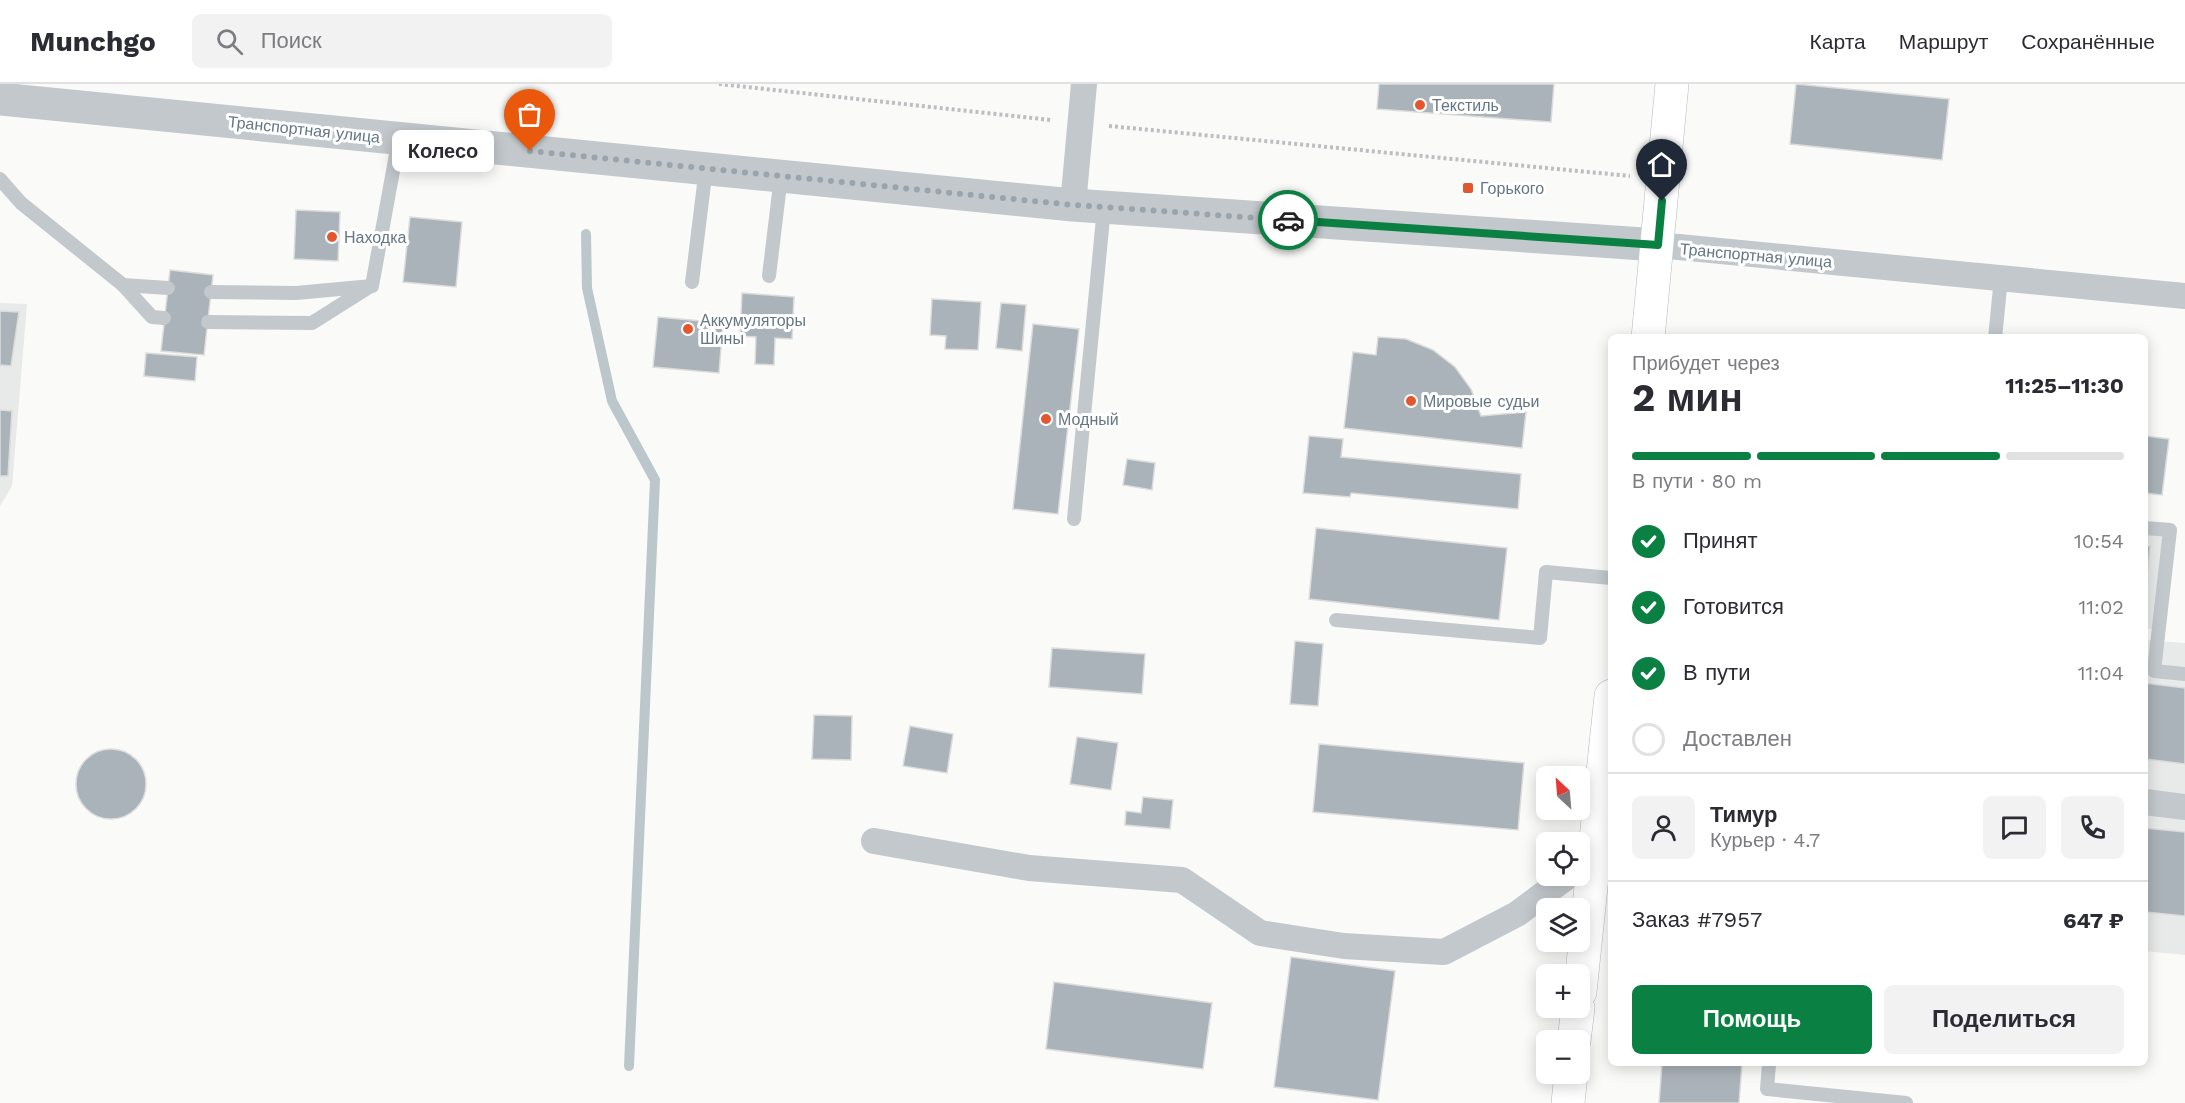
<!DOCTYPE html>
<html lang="ru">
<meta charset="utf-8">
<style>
:root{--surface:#fff;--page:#f2f2f3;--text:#2b2b33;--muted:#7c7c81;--line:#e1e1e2;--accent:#0b8043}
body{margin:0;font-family:"Work Sans",sans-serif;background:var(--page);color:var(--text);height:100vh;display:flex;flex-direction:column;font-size:22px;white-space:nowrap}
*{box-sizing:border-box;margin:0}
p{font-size:20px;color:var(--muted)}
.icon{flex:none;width:33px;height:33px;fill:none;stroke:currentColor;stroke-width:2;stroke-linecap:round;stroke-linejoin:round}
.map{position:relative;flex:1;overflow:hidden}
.panel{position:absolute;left:1608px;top:250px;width:540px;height:732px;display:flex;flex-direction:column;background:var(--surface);border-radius:9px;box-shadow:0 3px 15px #0003}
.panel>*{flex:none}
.needle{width:39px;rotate:334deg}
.tools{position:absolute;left:1536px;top:682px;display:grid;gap:12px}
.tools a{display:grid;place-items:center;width:54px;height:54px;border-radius:9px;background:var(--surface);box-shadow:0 3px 15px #0003;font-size:30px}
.pin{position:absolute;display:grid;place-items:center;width:51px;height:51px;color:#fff;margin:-62px -26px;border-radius:50% 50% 50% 0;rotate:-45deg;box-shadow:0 0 6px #0007}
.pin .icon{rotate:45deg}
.courier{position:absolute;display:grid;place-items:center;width:60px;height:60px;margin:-30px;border:4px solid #0b8043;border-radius:50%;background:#fff;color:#222;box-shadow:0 2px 8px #0007}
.bubble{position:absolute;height:42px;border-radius:9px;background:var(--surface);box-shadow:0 3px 15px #0003;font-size:20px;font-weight:700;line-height:42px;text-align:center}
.overview em{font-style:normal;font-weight:700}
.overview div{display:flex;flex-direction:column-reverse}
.overview{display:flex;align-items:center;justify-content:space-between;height:102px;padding:0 24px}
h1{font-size:39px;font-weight:700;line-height:45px}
.bar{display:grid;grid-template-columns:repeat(4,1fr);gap:9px 6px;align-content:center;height:72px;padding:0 24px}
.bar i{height:8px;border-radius:4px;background:var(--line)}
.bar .current{background:var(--accent)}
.bar p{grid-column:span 4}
.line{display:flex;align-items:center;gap:15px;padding:0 24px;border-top:2px solid var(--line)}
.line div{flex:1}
.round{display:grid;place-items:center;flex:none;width:63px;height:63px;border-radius:9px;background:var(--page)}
ol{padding:0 24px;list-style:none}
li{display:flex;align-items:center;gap:18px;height:66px}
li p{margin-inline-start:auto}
li .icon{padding:6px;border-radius:50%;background:var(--accent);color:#fff;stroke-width:4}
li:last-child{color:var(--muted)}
li i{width:33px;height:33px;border:3px solid var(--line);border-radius:50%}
.action{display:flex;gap:12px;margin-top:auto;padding:12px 24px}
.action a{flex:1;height:69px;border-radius:9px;background:var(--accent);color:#fff;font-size:24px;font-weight:700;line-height:69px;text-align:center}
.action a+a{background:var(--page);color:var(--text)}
header{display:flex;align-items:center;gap:36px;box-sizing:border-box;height:84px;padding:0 30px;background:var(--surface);border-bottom:2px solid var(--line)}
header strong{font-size:28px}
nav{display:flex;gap:33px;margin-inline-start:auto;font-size:21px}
.search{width:420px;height:54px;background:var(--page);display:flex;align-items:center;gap:15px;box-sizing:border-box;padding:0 21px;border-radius:9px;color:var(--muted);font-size:22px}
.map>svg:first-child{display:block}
.built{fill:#e8e9e9}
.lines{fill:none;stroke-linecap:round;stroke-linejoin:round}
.stream{stroke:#bbc7cb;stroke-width:10}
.building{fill:#aab3b9;stroke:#dcdcda;stroke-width:1.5}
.secondary-casing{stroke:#b3babf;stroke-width:34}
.path{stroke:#bbbfc2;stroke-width:4;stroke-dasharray:3 3;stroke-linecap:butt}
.service{stroke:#c3c8cc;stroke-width:14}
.minor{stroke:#c3c8cc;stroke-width:26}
.tertiary{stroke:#c3c8cc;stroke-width:33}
.secondary{stroke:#fff;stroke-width:33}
.done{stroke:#99a4ac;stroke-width:6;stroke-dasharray:0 10.8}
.route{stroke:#0b8043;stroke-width:8}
.poi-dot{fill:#e4572e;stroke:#fff;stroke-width:2}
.labels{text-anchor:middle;stroke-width:6;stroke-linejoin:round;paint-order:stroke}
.poi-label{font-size:16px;fill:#657683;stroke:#fff;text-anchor:start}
.street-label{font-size:16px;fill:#657683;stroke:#fff}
</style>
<header>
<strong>Munchgo</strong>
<div class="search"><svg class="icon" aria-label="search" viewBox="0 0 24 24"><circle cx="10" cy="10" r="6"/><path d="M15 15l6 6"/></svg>Поиск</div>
<nav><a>Карта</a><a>Маршрут</a><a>Сохранённые</a></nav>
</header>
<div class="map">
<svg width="2185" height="1019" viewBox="0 0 2185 1019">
<rect width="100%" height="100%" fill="#fafaf8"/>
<g class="built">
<polygon points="0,219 27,220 12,402 0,422"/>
<polygon points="2145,442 2166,444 2160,546 2145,544"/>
<polygon points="2145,556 2185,559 2185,871 2145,867"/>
</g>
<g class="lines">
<polyline class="stream" points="586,150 587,204 612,317 655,396 629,982"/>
</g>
<g class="building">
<polygon points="1379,0 1554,0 1551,38 1377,25"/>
<polygon points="1796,0 1949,15 1942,76 1790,60"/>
<polygon points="296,126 340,128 338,177 294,175"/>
<polygon points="410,133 462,138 456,203 403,198"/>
<polygon points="170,186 213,191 204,271 161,267"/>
<polygon points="742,209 794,213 792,255 775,254 774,281 755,280 756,253 740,252"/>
<polygon points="932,215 981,218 978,266 945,265 946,252 930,251"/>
<polygon points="1001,219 1026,221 1022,267 996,264"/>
<polygon points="0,227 19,228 11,282 0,281"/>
<polygon points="658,233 723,239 719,289 653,283"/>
<polygon points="1033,240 1079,245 1058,430 1013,425"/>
<polygon points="1378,253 1406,255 1433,266 1455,283 1471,305 1481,332 1526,328 1522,364 1344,344 1353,268 1376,271"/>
<polygon points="146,269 197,273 195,297 144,292"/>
<polygon points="0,326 12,327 8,392 0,392"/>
<polygon points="1309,352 1343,355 1341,373 1521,390 1518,425 1351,409 1350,413 1303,409"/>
<polygon points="2145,352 2169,355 2162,411 2145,409"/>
<polygon points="1127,375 1155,379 1152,406 1123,401"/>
<polygon points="1316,444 1507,464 1499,536 1309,515"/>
<polygon points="2145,462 2150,462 2145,521"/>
<polygon points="1295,557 1323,560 1318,622 1290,620"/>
<polygon points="1052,564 1145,570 1142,610 1049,603"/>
<polygon points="2145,599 2185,604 2185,680 2145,675"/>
<polygon points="814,631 852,632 851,676 812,675"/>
<polygon points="910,642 953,650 947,689 903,682"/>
<polygon points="1077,653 1118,659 1111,706 1070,700"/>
<polygon points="1319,660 1524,679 1518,746 1313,728"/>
<circle cx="111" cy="700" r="35"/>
<polygon points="1143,713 1173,716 1170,745 1125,741 1126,727 1141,729"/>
<polygon points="2145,744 2185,748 2185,832 2145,828"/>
<polygon points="1291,873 1395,887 1378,1016 1274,1003"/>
<polygon points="1054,898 1212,919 1203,985 1046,965"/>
<polygon points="1662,980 1742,980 1739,1019 1659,1019"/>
</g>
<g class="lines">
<g class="secondary-casing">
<g id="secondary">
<polyline points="1648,254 1672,0"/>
<polyline points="1580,908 1611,612"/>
<polyline points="1574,957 1578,924"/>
<polyline points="1568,1019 1571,990"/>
</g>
</g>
<g class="path">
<polyline points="719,0 1051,36"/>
<polyline points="1109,42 1630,92"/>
</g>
<g class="service">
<polyline points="0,95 21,119 123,201 168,204"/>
<polyline points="769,192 781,92"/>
<polyline points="692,198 706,84"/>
<polyline points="123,201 152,233 164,234"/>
<polyline points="211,208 296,209 372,202 399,54"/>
<polyline points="208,238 312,239 369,203"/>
<polyline points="1995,254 2001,194"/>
<polyline points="1074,435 1104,124"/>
<polyline points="2145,444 2170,446 2154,587 2185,590"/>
<polyline points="1336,536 1540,554 1546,488 1611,494"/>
<polyline points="1769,980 1767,1005 1906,1019"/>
</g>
<g class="minor">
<polyline points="1073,121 1084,0"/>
<polyline points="1658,161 2185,212"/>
<polyline points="2145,718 2185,723"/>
<polyline points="874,757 1029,784 1182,796 1260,849 1344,862 1444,868 1517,830 1568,792"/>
</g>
<polyline class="tertiary" points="0,15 1073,121 1658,161"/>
<use href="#secondary" class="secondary"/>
</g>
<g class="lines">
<polyline class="done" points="530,67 1073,121 1288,136"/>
<polyline class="route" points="1288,136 1658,161 1662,117"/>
</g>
<g class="poi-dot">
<circle cx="1420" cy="21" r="6"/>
<rect x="1462" y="98" width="12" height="12" rx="3"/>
<circle cx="332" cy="153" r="6"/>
<circle cx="688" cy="245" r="6"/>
<circle cx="1411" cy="317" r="6"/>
<circle cx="1046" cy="335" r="6"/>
</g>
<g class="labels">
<g class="poi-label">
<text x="1432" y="27">Текстиль</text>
<text x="1480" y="110">Горького</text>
<text x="344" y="159">Находка</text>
<text x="700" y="242">Аккумуляторы<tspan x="700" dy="18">Шины</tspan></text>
<text x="1423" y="323">Мировые судьи</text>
<text x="1058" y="341">Модный</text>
</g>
<g class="street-label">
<text transform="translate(304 45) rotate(6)" y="6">Транспортная улица</text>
<text transform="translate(1756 171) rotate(5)" y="6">Транспортная улица</text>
</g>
</g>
</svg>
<div class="tools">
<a><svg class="needle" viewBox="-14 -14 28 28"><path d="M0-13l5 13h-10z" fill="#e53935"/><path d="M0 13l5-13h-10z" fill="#7c7c81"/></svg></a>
<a><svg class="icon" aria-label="locate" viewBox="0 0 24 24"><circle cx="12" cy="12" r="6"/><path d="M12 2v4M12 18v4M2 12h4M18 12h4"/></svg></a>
<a><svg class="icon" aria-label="layers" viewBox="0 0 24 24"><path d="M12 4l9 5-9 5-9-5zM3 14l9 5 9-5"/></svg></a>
<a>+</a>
<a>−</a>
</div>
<div class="pin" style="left:530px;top:67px;background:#ea580c"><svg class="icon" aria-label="bag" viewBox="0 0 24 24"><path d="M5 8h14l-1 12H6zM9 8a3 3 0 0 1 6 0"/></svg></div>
<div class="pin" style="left:1662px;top:117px;background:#1f2937"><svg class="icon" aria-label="home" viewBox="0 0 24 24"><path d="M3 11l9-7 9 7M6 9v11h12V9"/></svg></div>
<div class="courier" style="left:1288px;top:136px"><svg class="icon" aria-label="car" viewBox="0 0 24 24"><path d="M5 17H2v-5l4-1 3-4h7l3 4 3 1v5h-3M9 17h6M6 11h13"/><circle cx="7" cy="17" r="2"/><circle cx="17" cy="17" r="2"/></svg></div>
<div class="bubble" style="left:392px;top:46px;width:102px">Колесо</div>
<section class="panel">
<div class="overview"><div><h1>2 мин</h1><p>Прибудет через</p></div><em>11:25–11:30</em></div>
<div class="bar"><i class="current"></i><i class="current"></i><i class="current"></i><i></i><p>В пути · 80 m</p></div>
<ol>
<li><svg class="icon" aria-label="check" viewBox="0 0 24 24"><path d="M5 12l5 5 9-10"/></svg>Принят<p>10:54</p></li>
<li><svg class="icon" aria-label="check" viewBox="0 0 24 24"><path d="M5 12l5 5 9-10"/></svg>Готовится<p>11:02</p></li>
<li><svg class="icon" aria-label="check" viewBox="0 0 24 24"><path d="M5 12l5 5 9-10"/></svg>В пути<p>11:04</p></li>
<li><i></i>Доставлен</li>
</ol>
<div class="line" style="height:108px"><a class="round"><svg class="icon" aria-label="person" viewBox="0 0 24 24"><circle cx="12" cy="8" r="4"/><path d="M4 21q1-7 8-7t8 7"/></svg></a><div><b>Тимур</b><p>Курьер · 4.7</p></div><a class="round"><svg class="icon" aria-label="chat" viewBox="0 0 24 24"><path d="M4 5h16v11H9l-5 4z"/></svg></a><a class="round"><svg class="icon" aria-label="phone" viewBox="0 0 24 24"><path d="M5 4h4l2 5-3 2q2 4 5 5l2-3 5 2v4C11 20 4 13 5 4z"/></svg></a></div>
<div class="line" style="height:78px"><div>Заказ #7957</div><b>647 ₽</b></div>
<div class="action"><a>Помощь</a><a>Поделиться</a></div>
</section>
</div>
